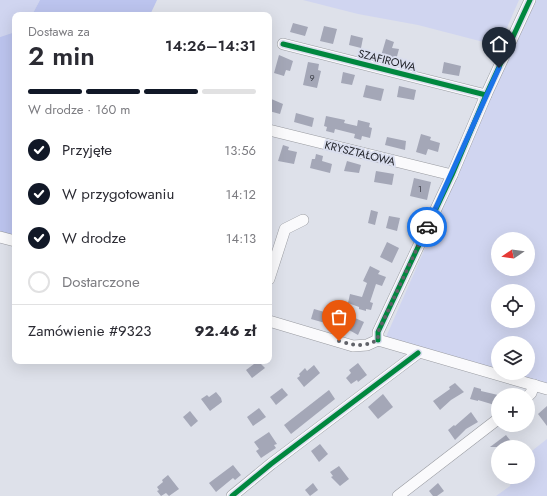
<!DOCTYPE html>
<html lang="pl">
<meta charset="utf-8">
<style>
:root{--surface:#fff;--page:#f2f2f3;--text:#2b2b33;--muted:#7c7c81;--line:#e1e1e2;--accent:#111827}
body{margin:0;font-family:Jost,sans-serif;background:var(--page);color:var(--text);height:100vh;display:flex;flex-direction:column;font-size:15px;white-space:nowrap}
*{box-sizing:border-box;margin:0}
p{font-size:13px;color:var(--muted)}
.icon{flex:none;width:22px;height:22px;fill:none;stroke:currentColor;stroke-width:2;stroke-linecap:round;stroke-linejoin:round}
.map{position:relative;flex:1;overflow:hidden}
.side{position:absolute;left:12px;top:12px;width:260px;height:352px;display:flex;flex-direction:column;background:var(--surface);border-radius:8px;box-shadow:0 4px 16px #0002}
.side>*{flex:none}
.needle{width:26px;rotate:257deg}
.fabs{position:absolute;left:491px;top:232px;display:grid;gap:8px}
.fabs a{display:grid;place-items:center;width:44px;height:44px;border-radius:50%;background:var(--surface);box-shadow:0 4px 16px #0002;font-size:20px}
.pin{position:absolute;display:grid;place-items:center;width:34px;height:34px;color:#fff;margin:-41px -17px;border-radius:50% 50% 50% 0;rotate:-45deg;box-shadow:0 0 4px #0007}
.pin .icon{rotate:45deg}
.courier{position:absolute;display:grid;place-items:center;width:40px;height:40px;margin:-20px;border:3px solid #1a73e8;border-radius:50%;background:#fff;color:#222;box-shadow:0 1px 5px #0007}
.headline em{font-style:normal;font-weight:600}
.headline div{display:flex;flex-direction:column-reverse}
.headline{display:flex;align-items:center;justify-content:space-between;height:68px;padding:0 16px}
h1{font-size:26px;font-weight:600;line-height:30px}
.bar{display:grid;grid-template-columns:repeat(4,1fr);gap:6px 4px;align-content:center;height:48px;padding:0 16px}
.bar i{height:5px;border-radius:3px;background:var(--line)}
.bar .active{background:var(--accent)}
.bar p{grid-column:span 4}
.line{display:flex;align-items:center;gap:10px;padding:0 16px;border-top:1px solid var(--line)}
.line div{flex:1}
ol{padding:0 16px;list-style:none}
li{display:flex;align-items:center;gap:12px;height:44px}
li p{margin-inline-start:auto}
li .icon{padding:4px;border-radius:50%;background:var(--accent);color:#fff;stroke-width:4}
li:last-child{color:var(--muted)}
li i{width:22px;height:22px;border:2px solid var(--line);border-radius:50%}
.map>svg:first-child{display:block}
.green{fill:#d0d5f0;fill-rule:evenodd}
.forest{fill:#bcc4ee}
.building{fill:#a4a7b7}
.lines{fill:none;stroke-linecap:round;stroke-linejoin:round}
.minor-casing{stroke:#999ba1;stroke-width:12}
.minor{stroke:#fafafc;stroke-width:11}
.cycleway-casing{stroke:#dadeee;stroke-width:8}
.cycleway{stroke:#00873e;stroke-width:5}
.done{stroke:#606269;stroke-width:4;stroke-dasharray:0 7.2}
.route{stroke:#1a73e8;stroke-width:5}
.labels{text-anchor:middle;stroke-width:4;stroke-linejoin:round;paint-order:stroke}
.number-label{font-size:9px;fill:#3e4049}
.street-label{font-size:11px;fill:#1c1e24;stroke:#dadeee}
</style>
<div class="map">
<svg width="547" height="496" viewBox="0 0 547 496">
<rect width="100%" height="100%" fill="#dee1ea"/>
<g class="green">
<polygon points="0,0 40,0 32,15 15,15 15,32 0,37"/>
<polygon points="303,0 519,0 499,46 418,25 358,14"/>
<path d="M534 0H547V387L502 373H528V343H498V372L386 337ZM498 239H528V269H498ZM498 291H528V321H498Z"/>
<polygon points="547,439 547,496 496,496 510,486 513,477 528,477 528,454"/>
</g>
<g class="forest">
<polygon points="40,0 157,0 150,15 32,15"/>
<polygon points="15,32 15,244 0,240 0,37"/>
</g>
<g class="building">
<polygon points="293,23 308,27 305,36 290,32"/>
<polygon points="324,26 337,29 333,44 320,41"/>
<polygon points="351,35 363,38 361,48 349,45"/>
<polygon points="386,39 394,42 392,48 399,49 396,60 381,56"/>
<polygon points="279,55 293,61 290,71 286,70 284,76 274,73"/>
<polygon points="308,62 319,64 318,70 321,71 317,88 303,85"/>
<polygon points="444,62 461,66 459,76 442,73"/>
<polygon points="343,72 355,75 352,85 341,83"/>
<polygon points="366,85 384,89 381,101 363,97"/>
<polygon points="399,86 416,90 414,100 397,97"/>
<polygon points="269,98 283,104 280,114 269,111"/>
<polygon points="296,113 314,118 312,127 294,122"/>
<polygon points="326,116 345,120 344,123 357,126 358,120 370,123 369,127 372,128 370,138 362,136 361,140 354,138 355,134 335,129 334,133 326,131 327,127 324,126"/>
<polygon points="421,134 431,137 430,140 440,143 438,152 428,149 426,155 416,152"/>
<polygon points="387,137 406,141 405,150 385,145"/>
<polygon points="283,145 289,147 288,150 297,152 294,164 278,161"/>
<polygon points="316,154 323,156 322,161 332,164 330,173 310,168 312,159 315,159"/>
<polygon points="347,161 361,165 359,173 344,171"/>
<polygon points="376,171 394,174 392,185 374,182"/>
<polygon points="414,178 431,182 427,200 410,196"/>
<polygon points="371,210 378,212 375,225 368,223"/>
<polygon points="389,216 400,218 397,231 386,228"/>
<polygon points="387,242 399,248 392,263 380,257"/>
<polygon points="370,266 380,271 378,274 386,277 382,286 376,284 370,302 373,303 371,310 366,309 366,311 359,309 359,307 348,303 350,294 362,297 367,283 363,281"/>
<polygon points="314,309 328,313 325,323 311,319"/>
<polygon points="355,318 364,322 358,335 349,330"/>
<polygon points="258,361 265,368 252,378 246,370"/>
<polygon points="358,363 367,375 358,382 357,380 351,384 346,378 351,373 349,370"/>
<polygon points="314,365 320,373 304,387 297,378 300,376 299,374 305,368 307,371"/>
<polygon points="455,383 464,392 451,400 440,410 433,401 450,389 449,387"/>
<polygon points="474,387 481,389 481,391 498,395 498,406 478,400 478,401 470,399"/>
<polygon points="282,388 288,395 276,405 270,397"/>
<polygon points="329,390 335,399 291,434 284,425"/>
<polygon points="216,392 221,398 222,402 210,411 201,399 207,395 209,397"/>
<polygon points="383,394 393,407 378,419 368,407"/>
<polygon points="547,406 547,426 538,414"/>
<polygon points="259,408 266,417 253,426 247,417"/>
<polygon points="190,411 198,421 191,427 183,417"/>
<polygon points="471,412 478,422 466,429 455,440 448,430 454,425 455,426"/>
<polygon points="269,432 277,444 274,445 276,448 261,458 256,451 259,449 254,442"/>
<polygon points="506,435 513,444 509,447 490,447"/>
<polygon points="320,444 328,454 319,462 311,451"/>
<polygon points="233,465 241,475 235,480 233,478 216,492 209,483"/>
<polygon points="339,466 349,479 340,486 331,477 333,476 330,472"/>
<polygon points="168,475 179,489 169,496 166,493 161,496 157,491 159,490 157,487 163,482 162,480"/>
<polygon points="313,483 318,490 310,496 305,490"/>
<polygon points="438,483 444,491 437,496 433,496 429,491"/>
</g>
<g class="lines">
<g class="minor-casing">
<g id="minor">
<polyline points="283,44 486,95"/>
<polyline points="269,130 452,175"/>
<polyline points="0,237 15,241"/>
<polyline points="269,279 285,229 303,220"/>
<polyline points="269,321 353,346 367,345 378,340"/>
<polyline points="378,340 378,332 452,175 486,95 530,0"/>
<polyline points="378,340 547,389"/>
<polyline points="528,396 531,393 534,385"/>
<polyline points="232,496 271,464 418,353"/>
<polyline points="398,496 498,419"/>
</g>
</g>
<use href="#minor" class="minor"/>
<g class="cycleway-casing">
<g id="cycleway">
<polyline points="283,44 486,95"/>
<polyline points="378,340 378,332 452,175 486,95 530,0"/>
<polyline points="232,496 271,464 418,353"/>
</g>
</g>
<use href="#cycleway" class="cycleway"/>
</g>
<g class="lines">
<path class="done" d="M339 341C355 346 363 347 378 340V332L427 227"/>
<polyline class="route" points="427,227 499,68"/>
</g>
<g class="labels">
<g class="number-label">
<text x="312" y="81">9</text>
<text x="420" y="192">1</text>
</g>
<g class="street-label">
<text transform="translate(387 60) rotate(14)" y="4">SZAFIROWA</text>
<text transform="translate(360 153) rotate(14)" y="4">KRYSZTAŁOWA</text>
</g>
</g>
</svg>
<div class="fabs">
<a><svg class="needle" viewBox="-14 -14 28 28"><path d="M0-13l5 13h-10z" fill="#e53935"/><path d="M0 13l5-13h-10z" fill="#7c7c81"/></svg></a>
<a><svg class="icon" aria-label="locate" viewBox="0 0 24 24"><circle cx="12" cy="12" r="6"/><path d="M12 2v4M12 18v4M2 12h4M18 12h4"/></svg></a>
<a><svg class="icon" aria-label="layers" viewBox="0 0 24 24"><path d="M12 4l9 5-9 5-9-5zM3 14l9 5 9-5"/></svg></a>
<a>+</a>
<a>−</a>
</div>
<div class="pin" style="left:339px;top:341px;background:#ea580c"><svg class="icon" aria-label="bag" viewBox="0 0 24 24"><path d="M5 8h14l-1 12H6zM9 8a3 3 0 0 1 6 0"/></svg></div>
<div class="pin" style="left:499px;top:68px;background:#1f2937"><svg class="icon" aria-label="home" viewBox="0 0 24 24"><path d="M3 11l9-7 9 7M6 9v11h12V9"/></svg></div>
<div class="courier" style="left:427px;top:227px"><svg class="icon" aria-label="car" viewBox="0 0 24 24"><path d="M5 17H2v-5l4-1 3-4h7l3 4 3 1v5h-3M9 17h6M6 11h13"/><circle cx="7" cy="17" r="2"/><circle cx="17" cy="17" r="2"/></svg></div>
<section class="side">
<div class="headline"><div><h1>2 min</h1><p>Dostawa za</p></div><em>14:26–14:31</em></div>
<div class="bar"><i class="active"></i><i class="active"></i><i class="active"></i><i></i><p>W drodze · 160 m</p></div>
<ol>
<li><svg class="icon" aria-label="check" viewBox="0 0 24 24"><path d="M5 12l5 5 9-10"/></svg>Przyjęte<p>13:56</p></li>
<li><svg class="icon" aria-label="check" viewBox="0 0 24 24"><path d="M5 12l5 5 9-10"/></svg>W przygotowaniu<p>14:12</p></li>
<li><svg class="icon" aria-label="check" viewBox="0 0 24 24"><path d="M5 12l5 5 9-10"/></svg>W drodze<p>14:13</p></li>
<li><i></i>Dostarczone</li>
</ol>
<div class="line" style="height:52px"><div>Zamówienie #9323</div><b>92.46 zł</b></div>
</section>
</div>
